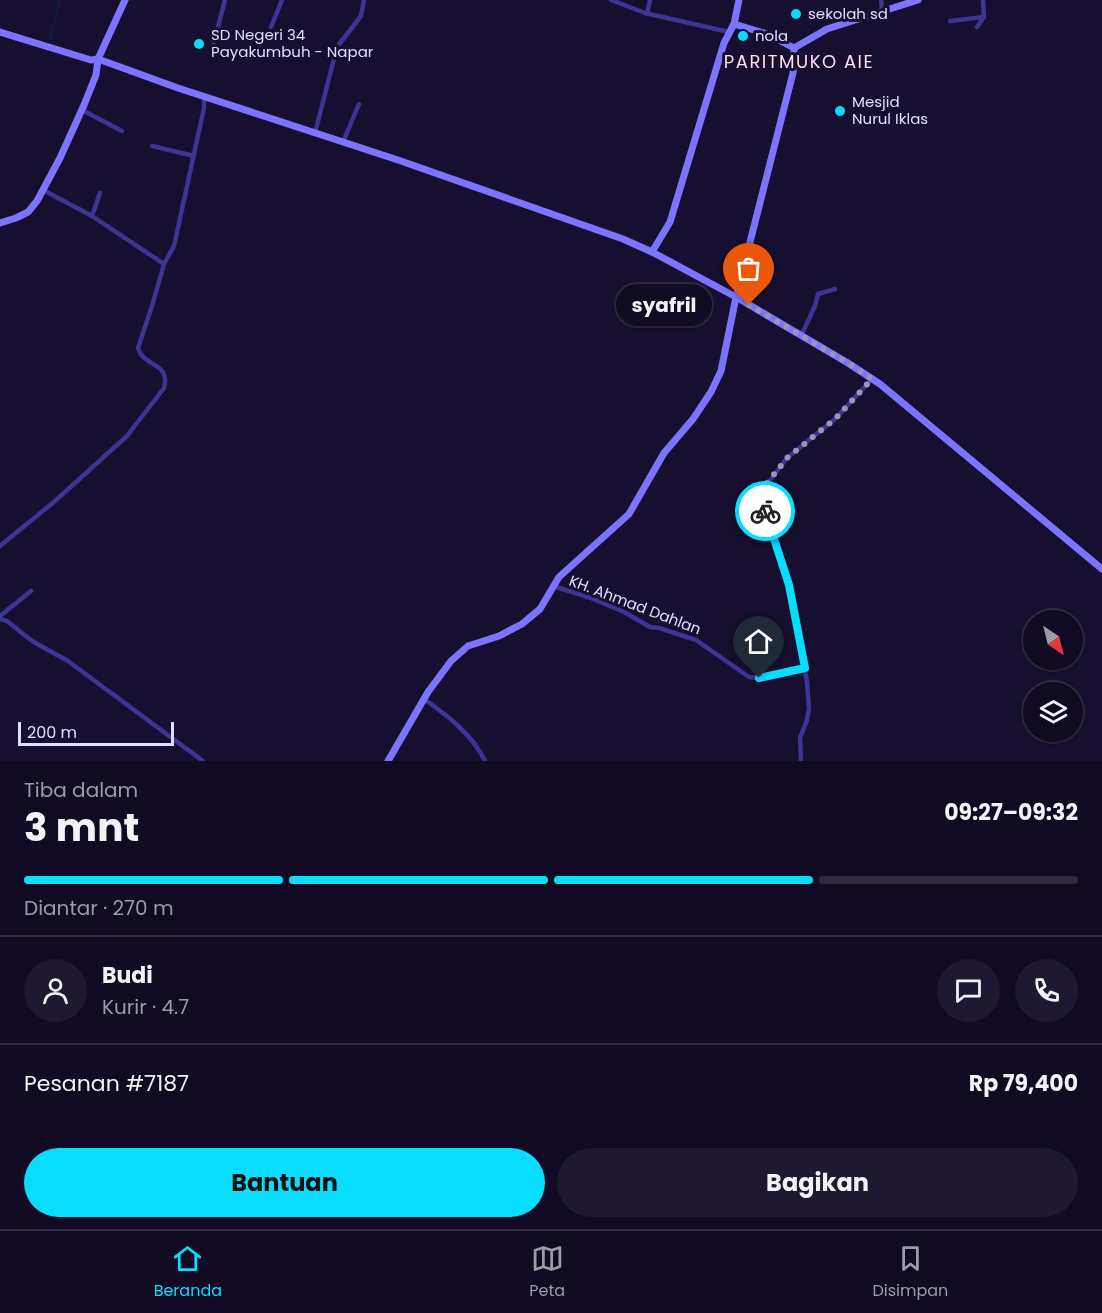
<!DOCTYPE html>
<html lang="id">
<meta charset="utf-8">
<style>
:root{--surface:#100b23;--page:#1e1930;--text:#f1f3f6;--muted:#9c9ba6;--line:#302b41;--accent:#09ddff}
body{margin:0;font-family:Poppins,sans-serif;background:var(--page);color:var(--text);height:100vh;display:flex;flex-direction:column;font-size:22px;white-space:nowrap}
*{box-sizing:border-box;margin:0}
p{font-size:20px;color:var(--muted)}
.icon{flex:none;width:33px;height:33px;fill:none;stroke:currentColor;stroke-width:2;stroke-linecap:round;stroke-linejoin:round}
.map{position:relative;height:761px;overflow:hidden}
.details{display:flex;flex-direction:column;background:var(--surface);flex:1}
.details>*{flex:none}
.needle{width:39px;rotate:145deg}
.fabs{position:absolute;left:1023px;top:610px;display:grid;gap:12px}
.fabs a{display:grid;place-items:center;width:60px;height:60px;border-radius:50%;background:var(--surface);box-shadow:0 2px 4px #0004,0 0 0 2px var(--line);font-size:30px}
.scale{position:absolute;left:18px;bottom:15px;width:156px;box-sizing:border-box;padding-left:6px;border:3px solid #e2ddff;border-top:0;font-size:16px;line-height:21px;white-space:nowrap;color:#e2ddff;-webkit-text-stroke:4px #160f2f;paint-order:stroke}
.pin{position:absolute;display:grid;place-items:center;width:51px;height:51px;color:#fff;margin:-62px -26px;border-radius:50% 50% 50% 0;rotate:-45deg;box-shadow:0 0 6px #0007}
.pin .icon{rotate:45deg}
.courier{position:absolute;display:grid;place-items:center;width:60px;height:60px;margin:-30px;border:4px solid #09ddff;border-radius:50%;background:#fff;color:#222;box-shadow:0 2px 8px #0007}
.bubble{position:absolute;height:42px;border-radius:21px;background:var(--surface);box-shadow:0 2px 4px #0004,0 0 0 2px var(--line);font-size:20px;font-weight:700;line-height:42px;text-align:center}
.head em{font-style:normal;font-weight:700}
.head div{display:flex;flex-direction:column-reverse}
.head{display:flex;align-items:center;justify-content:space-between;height:102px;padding:0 24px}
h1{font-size:39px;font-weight:700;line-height:45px}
.bar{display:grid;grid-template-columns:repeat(4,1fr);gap:9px 6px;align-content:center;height:72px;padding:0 24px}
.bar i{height:8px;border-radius:4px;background:var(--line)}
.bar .on{background:var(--accent)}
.bar p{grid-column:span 4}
.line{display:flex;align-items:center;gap:15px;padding:0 24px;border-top:2px solid var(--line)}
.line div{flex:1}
.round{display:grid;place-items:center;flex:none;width:63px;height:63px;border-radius:32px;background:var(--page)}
.button{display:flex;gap:12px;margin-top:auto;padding:12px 24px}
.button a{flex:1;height:69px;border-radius:36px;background:var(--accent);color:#111;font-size:24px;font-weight:700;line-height:69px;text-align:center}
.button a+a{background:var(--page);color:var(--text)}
.tabs{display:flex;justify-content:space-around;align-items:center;height:84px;border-top:2px solid var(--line);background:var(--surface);font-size:16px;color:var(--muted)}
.tabs a{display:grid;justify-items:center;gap:3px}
.tabs .on{color:var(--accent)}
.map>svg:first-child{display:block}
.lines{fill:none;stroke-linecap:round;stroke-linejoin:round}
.stream{stroke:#051e52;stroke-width:1.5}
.street{stroke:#3c3593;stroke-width:4.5}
.secondary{stroke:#7c74ff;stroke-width:7}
.done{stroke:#9b95b6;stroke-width:6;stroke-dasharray:0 10.8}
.route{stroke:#09ddff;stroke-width:8}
.poi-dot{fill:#09ddff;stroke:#160f2f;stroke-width:2}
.labels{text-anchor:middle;stroke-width:6;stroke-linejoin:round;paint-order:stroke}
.poi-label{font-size:15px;fill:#e2ddff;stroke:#160f2f;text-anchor:start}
.street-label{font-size:15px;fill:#e2ddff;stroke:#160f2f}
.quarter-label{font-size:18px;letter-spacing:1.5px;fill:#ffdff2;stroke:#160f2f}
</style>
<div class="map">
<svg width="1102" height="761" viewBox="0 0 1102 761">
<rect width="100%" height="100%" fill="#160f2f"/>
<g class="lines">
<polyline class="stream" points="50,39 60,0"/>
<g class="street">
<polyline points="611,0 645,13 729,32"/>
<polyline points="881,0 882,10"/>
<polyline points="647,14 650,0"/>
<polyline points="950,21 984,17"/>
<polyline points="271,27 282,0"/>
<polyline points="977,27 984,17 983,0"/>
<polyline points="213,46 225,0"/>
<polyline points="82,110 122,131"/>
<polyline points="315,133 337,47 361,16 364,0"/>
<polyline points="343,142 359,104"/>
<polyline points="152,146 194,156"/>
<polyline points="43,190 92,216 164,264"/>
<polyline points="92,216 100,193"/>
<polyline points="801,336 815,306 818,294 835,289"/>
<path d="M0 546 55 501 127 436 164 388C171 362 143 367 138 348L152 306 164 264 174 246 204 108V96"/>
<polyline points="553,586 591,598 624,612 650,627 659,628 696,640 749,677 759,678 805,668"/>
<polyline points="0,616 31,591"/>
<polyline points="0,619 7,621 32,641 68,661 203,761"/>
<path d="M424 699C448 716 472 734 485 761"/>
<polyline points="801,761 800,738 807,720 809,708 807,682 789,585 764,506 762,491 787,458 835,419 872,379"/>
</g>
<g class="secondary">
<polyline points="734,24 767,34 794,48"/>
<polyline points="0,32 91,60 98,59 178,88 398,160 623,239 652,252 736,297 848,363 880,384 1102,569"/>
<polyline points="794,48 827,29 918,0"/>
<polyline points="0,223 16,218 28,212 37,201 60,158 84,105 96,75 98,59 125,0"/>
<polyline points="652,252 670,222 724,43 734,24 739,0"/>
<polyline points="388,761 428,692 451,661 468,646 499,636 522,624 540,609 559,577 629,514 664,453 693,419 711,392 721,371 736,297 793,73 794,48"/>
</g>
</g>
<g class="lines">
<polyline class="done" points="749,305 848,363 872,379 835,419 787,458 764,487 761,496 765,511"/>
<polyline class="route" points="759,678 805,668 789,585 765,511"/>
</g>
<g class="poi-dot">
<circle cx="796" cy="14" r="6"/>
<circle cx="743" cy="36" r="6"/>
<circle cx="199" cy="44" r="6"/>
<circle cx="840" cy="111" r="6"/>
</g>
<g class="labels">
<g class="poi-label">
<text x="808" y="19">sekolah sd</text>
<text x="211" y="40">SD Negeri 34<tspan x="211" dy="17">Payakumbuh - Napar</tspan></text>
<text x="755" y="41">nola</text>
<text x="852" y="107">Mesjid<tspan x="852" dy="17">Nurul Iklas</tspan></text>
</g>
<g class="street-label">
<text transform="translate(635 605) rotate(21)" y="5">KH. Ahmad Dahlan</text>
</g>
<g class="quarter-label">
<text x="799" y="68">PARITMUKO AIE</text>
</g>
</g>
</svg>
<div class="fabs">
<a><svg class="needle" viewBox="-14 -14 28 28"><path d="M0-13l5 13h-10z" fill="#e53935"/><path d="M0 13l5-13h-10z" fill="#9c9ba6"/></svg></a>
<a><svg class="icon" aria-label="layers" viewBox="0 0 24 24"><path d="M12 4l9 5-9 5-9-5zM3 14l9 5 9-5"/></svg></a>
</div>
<div class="scale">200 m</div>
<div class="pin" style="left:749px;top:305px;background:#ea580c"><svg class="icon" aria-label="bag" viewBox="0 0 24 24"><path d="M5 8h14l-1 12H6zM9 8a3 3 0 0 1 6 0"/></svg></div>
<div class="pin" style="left:759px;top:678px;background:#1f2937"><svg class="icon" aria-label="home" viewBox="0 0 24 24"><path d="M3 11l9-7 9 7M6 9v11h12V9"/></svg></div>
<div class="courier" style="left:765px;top:511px"><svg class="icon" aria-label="bike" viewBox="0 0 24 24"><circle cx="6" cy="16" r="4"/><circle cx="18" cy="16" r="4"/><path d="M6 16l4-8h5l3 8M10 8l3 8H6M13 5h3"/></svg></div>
<div class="bubble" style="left:616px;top:284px;width:96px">syafril</div>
</div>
<section class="details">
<div class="head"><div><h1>3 mnt</h1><p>Tiba dalam</p></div><em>09:27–09:32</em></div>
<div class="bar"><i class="on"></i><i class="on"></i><i class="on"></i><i></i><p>Diantar · 270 m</p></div>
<div class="line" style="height:108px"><a class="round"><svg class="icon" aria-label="person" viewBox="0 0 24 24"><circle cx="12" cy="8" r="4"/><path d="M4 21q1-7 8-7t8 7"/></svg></a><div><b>Budi</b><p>Kurir · 4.7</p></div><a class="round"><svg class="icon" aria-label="chat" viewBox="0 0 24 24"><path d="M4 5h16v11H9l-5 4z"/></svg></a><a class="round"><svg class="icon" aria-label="phone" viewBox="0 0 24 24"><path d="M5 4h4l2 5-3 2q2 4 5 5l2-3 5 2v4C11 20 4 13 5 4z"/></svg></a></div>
<div class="line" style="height:78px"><div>Pesanan #7187</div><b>Rp 79,400</b></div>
<div class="button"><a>Bantuan</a><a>Bagikan</a></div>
</section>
<nav class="tabs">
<a class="on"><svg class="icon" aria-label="home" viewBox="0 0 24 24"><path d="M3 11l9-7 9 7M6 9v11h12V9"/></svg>Beranda</a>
<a><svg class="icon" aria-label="map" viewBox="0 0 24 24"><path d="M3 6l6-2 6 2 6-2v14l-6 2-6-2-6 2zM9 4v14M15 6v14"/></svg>Peta</a>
<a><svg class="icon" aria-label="saved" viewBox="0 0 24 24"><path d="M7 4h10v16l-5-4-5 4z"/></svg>Disimpan</a>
</nav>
